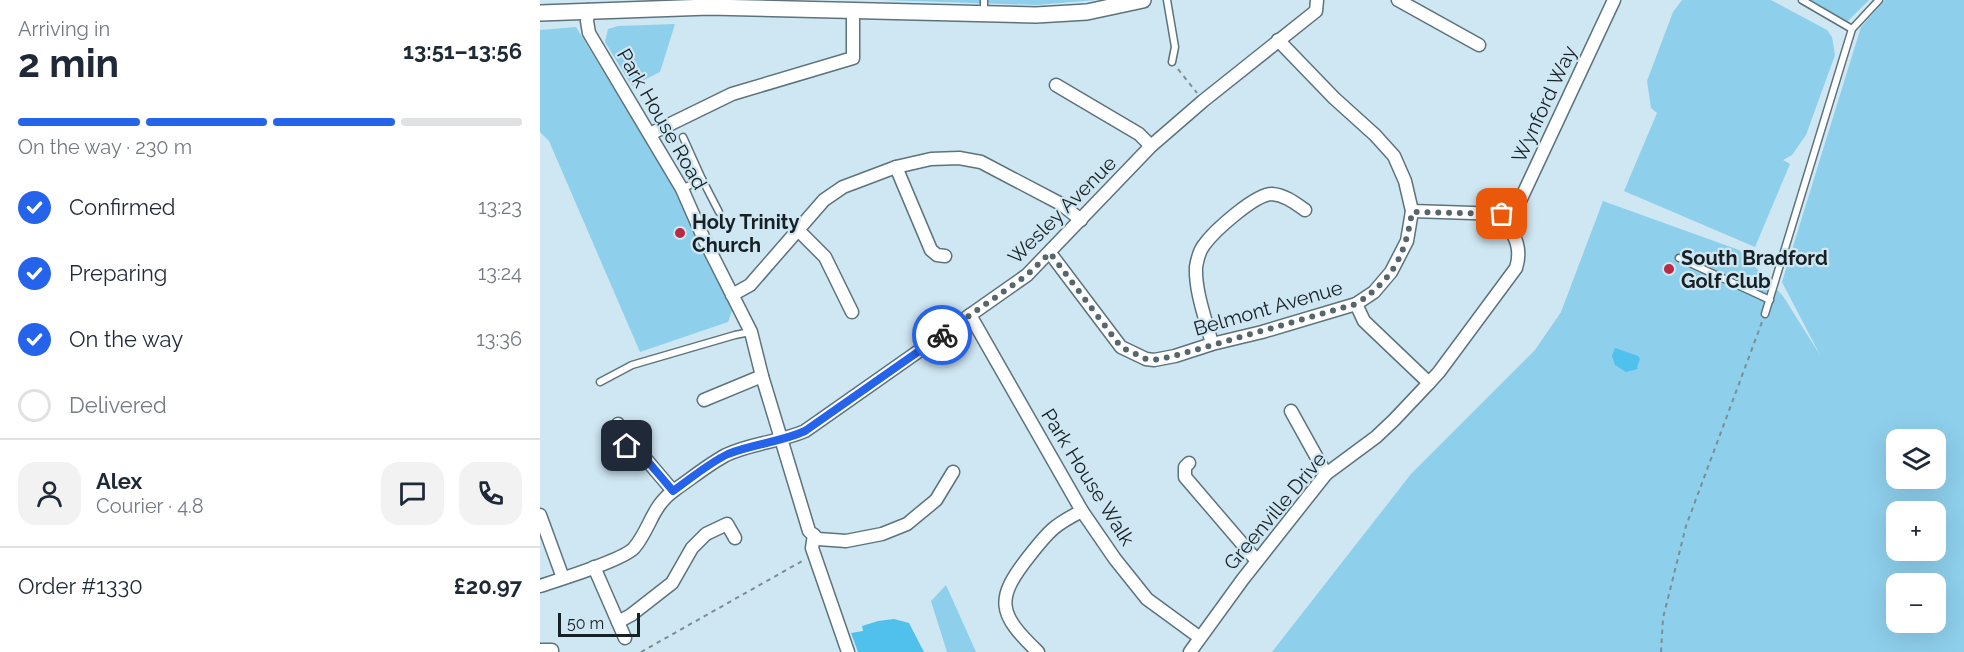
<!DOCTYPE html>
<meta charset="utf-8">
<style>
:root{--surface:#fff;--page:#f2f2f3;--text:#1f2937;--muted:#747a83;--line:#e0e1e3;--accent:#2563eb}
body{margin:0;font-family:Raleway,sans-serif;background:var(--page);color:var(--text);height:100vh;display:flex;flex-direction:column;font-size:22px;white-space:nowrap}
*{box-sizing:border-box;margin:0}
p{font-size:20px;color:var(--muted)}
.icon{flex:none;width:33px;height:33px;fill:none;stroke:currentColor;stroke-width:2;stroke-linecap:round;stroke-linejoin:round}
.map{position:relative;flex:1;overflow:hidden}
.panel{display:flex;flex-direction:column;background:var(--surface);width:540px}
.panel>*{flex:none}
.controls{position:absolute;left:1346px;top:429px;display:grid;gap:12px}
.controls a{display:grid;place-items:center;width:60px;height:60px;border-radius:12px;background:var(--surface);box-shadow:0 6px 24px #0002;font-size:30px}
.scale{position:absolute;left:18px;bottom:15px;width:82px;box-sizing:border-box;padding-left:6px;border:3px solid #172024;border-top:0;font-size:16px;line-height:21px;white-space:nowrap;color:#172024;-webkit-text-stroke:4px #cfe7f2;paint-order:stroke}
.pin{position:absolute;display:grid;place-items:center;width:51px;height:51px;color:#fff;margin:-26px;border-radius:12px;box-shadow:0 3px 9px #0006}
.courier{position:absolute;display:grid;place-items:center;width:60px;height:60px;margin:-30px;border:4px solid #2563eb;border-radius:50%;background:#fff;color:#222;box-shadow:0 2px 8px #0007}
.summary em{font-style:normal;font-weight:700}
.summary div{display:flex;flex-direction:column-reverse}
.summary{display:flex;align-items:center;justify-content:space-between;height:102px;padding:0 18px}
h1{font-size:39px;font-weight:700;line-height:45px}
.bar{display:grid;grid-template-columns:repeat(4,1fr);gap:9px 6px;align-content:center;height:72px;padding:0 18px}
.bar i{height:8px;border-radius:4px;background:var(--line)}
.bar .current{background:var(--accent)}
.bar p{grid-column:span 4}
.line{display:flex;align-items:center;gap:15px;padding:0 18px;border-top:2px solid var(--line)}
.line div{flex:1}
.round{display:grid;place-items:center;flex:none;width:63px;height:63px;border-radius:18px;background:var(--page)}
ol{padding:0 18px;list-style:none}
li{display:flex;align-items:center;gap:18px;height:66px}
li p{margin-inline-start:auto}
li .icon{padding:6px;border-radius:50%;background:var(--accent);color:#fff;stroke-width:4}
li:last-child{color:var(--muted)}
li i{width:33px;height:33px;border:3px solid var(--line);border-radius:50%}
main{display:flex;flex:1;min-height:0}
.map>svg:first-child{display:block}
.green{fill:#8ecfeb;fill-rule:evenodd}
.water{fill:#4fc1ec}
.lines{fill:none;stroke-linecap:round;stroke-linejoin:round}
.service-casing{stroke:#5d737c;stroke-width:9}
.minor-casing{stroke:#5d737c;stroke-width:15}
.tertiary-casing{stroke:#5d737c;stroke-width:18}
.path{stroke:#7c8e95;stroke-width:2;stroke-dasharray:4.5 4.5;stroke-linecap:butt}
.service{stroke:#fff;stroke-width:6}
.minor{stroke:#fff;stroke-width:12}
.tertiary{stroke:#fff;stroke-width:15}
.done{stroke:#57666c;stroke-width:6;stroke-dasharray:0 10.8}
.route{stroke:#2563eb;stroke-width:8}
.poi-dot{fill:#bb2a44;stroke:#cfe7f2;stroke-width:2}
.labels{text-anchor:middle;stroke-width:4.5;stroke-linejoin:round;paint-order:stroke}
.street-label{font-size:20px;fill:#172024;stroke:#cfe7f2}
.poi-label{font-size:20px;font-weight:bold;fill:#172024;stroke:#cfe7f2;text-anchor:start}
</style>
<main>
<section class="panel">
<div class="summary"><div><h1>2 min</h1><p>Arriving in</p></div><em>13:51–13:56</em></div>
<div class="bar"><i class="current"></i><i class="current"></i><i class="current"></i><i></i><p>On the way · 230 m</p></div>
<ol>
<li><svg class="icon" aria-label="check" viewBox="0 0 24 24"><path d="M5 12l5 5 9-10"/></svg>Confirmed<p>13:23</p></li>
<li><svg class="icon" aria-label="check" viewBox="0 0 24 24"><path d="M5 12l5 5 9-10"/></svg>Preparing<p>13:24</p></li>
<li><svg class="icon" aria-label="check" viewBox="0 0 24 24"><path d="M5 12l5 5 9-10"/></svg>On the way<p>13:36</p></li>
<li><i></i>Delivered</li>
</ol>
<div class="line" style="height:108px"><a class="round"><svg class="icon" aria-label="person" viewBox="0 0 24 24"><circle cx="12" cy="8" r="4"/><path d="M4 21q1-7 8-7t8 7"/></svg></a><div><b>Alex</b><p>Courier · 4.8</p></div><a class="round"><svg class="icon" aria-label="chat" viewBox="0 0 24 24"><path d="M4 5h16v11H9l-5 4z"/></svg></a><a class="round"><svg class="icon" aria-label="phone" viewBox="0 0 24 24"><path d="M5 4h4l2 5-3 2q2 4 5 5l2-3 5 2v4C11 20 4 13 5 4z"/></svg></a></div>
<div class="line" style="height:78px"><div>Order #1330</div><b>£20.97</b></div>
</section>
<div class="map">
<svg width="1424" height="652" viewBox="0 0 1424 652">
<rect width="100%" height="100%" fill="#cfe7f2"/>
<g class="green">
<polygon points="343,0 556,0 496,5"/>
<polygon points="1142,0 1231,0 1287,30 1292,37 1295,55 1266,135 1252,155 1243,160 1250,164 1215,247 1084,191 1117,113 1111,108 1107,81 1133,12"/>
<polygon points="1263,0 1329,0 1305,24"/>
<path d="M1345 0H1424V652H732L871 474 995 350 1021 312 1063 201 1199 250 1243 296 1280 355 1242 282 1321 27ZM1356 440H1395V478H1356ZM1356 512H1395V550H1356ZM1356 584H1395V622H1356Z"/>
<polygon points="135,24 120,72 92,86 65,42 68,29 78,26"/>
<polygon points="36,27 139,195 192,311 188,322 100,352 9,141 0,132 0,30"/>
<polygon points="406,585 436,652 407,652 391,601"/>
</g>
<g class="water">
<polygon points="1075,348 1098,356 1100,359 1097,367 1098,369 1086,372 1075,365 1072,356"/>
<polygon points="354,619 369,623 384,652 318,652 311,633 323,631 322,626 338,621"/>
</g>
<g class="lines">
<g class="service-casing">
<g id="service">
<polyline points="627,0 635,47 632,62"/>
<polyline points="1262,0 1312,29"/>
<polyline points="444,13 444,0"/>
<polyline points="162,179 179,212"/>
<polyline points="142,189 162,179 143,137"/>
<polyline points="1139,258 1230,300"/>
<polyline points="1225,314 1312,29 1339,0"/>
<polyline points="60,382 92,365 195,335 210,332"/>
</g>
</g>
<g class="minor-casing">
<g id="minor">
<polyline points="858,0 939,45"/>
<polyline points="48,10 47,21 49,33 142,189 164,239 211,332 222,376 269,531 278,539 306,541 342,534 367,524 396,500 413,472"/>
<polyline points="516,85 599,134 611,146"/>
<polyline points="110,134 192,94 313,58 313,11"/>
<polyline points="356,167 391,250 397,255 405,256"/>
<polyline points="962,214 971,215 979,203 1074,0"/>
<polyline points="258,230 285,257 312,312"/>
<polyline points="510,253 581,347 606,359 614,360 635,356 672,344 722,332 816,304 834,292 851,272 867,241 872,211 865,181 854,156 835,135 794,98 738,40"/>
<polyline points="192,295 210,285 284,200 303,187 356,167 391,159 419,158 441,162 521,204 541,220"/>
<path d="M816 304 824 321 889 383 899 372 976 268C983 246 973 234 962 214L872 211"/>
<polyline points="430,315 542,511 575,559 607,599 659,637"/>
<path d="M672 344C666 320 655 292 656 267 657 261 660 250 664 245 674 231 715 194 732 194 745 195 755 203 765 210"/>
<polyline points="164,400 222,376"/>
<polyline points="751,411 786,474"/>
<polyline points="78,424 76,442 99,451 133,491"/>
<polyline points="649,463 645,467 645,477 717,561"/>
<polyline points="0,515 23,578"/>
<polyline points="274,535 272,548 308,652"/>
<polyline points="54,567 85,638"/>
<path d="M0 586C18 580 83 560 94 548 111 528 111 506 136 489 152 478 169 464 186 455 211 443 240 442 265 431L487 275 611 146 663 101 776 11 777 0"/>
<polyline points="78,622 91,615 132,583 152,548 166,534 187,524 195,538"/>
<polyline points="0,650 12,650"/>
<path d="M498 652C457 613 455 599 490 555 509 531 514 525 542 511"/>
<polyline points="650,652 703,579 786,474 836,437 854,420 889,383"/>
</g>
</g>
<g class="tertiary-casing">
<polyline id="tertiary" points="0,13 169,7 496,15 547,12 603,0"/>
</g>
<g class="path">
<polyline points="638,69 657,93"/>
<polyline points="101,652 264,560"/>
<polyline points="1121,652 1123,618 1146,526 1222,322"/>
</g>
<use href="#service" class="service"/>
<use href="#minor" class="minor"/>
<use href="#tertiary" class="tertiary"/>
</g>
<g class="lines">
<path class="done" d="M402 335 487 275 510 253 581 347 606 359 614 360 634 356 816 304C854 279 865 255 872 212L962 214"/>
<path class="route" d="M87 446 99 451 133 491C150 479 169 463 188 454 213 444 241 442 265 431L402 335"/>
</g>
<g class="poi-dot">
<circle cx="140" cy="233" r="6"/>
<circle cx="1129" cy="269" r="6"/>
</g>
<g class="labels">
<g class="street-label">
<text transform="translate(1004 104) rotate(-65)" y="7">Wynford Way</text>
<text transform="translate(122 119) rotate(60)" y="7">Park House Road</text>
<text transform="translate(522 210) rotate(-45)" y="7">Wesley Avenue</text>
<text transform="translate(728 308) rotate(-16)" y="7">Belmont Avenue</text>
<text transform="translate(548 477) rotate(58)" y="7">Park House Walk</text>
<text transform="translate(735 511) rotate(-50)" y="7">Greenville Drive</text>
</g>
<g class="poi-label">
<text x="152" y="229">Holy Trinity<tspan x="152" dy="23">Church</tspan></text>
<text x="1141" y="265">South Bradford<tspan x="1141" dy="23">Golf Club</tspan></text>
</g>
</g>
</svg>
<div class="controls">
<a><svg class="icon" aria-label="layers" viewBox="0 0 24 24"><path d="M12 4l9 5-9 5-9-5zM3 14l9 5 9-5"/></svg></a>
<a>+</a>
<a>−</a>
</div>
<div class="scale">50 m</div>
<div class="pin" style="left:962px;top:214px;background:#ea580c"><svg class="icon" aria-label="bag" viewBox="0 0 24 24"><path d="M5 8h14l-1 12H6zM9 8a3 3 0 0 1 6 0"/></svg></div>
<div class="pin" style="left:87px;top:446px;background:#1f2937"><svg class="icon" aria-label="home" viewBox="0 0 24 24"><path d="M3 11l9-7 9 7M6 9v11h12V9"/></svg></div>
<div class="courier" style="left:402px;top:335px"><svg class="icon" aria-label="bike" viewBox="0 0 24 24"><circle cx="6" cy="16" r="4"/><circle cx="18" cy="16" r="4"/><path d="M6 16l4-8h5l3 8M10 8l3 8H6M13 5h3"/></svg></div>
</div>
</main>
